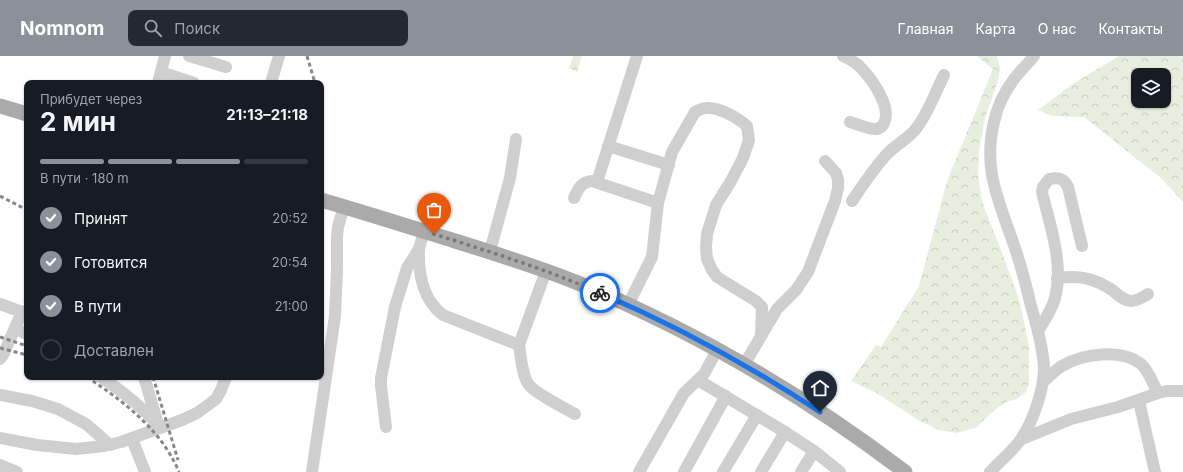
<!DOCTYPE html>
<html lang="ru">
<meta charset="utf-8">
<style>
:root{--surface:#171b24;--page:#242831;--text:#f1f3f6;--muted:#9ea1a6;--line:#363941;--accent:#8c9099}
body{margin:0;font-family:Inter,sans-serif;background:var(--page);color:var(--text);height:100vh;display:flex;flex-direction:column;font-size:15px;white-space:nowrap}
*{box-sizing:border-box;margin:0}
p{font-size:13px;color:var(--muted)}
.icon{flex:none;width:22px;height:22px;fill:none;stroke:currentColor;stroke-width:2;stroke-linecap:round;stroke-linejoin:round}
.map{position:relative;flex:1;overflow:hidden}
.sheet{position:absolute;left:24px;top:24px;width:300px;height:300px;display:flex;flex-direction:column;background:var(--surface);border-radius:8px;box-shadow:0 1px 3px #0004}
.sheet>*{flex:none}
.buttons{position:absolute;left:1131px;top:12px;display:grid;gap:8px}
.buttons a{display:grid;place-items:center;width:40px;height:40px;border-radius:8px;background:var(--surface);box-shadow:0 1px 3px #0004;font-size:20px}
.pin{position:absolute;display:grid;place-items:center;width:34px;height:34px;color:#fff;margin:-41px -17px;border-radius:50% 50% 50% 0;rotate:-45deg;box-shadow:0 0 4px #0007}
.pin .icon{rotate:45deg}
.courier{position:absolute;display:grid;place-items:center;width:40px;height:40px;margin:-20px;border:3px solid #1a73e8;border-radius:50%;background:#fff;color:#222;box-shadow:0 1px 5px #0007}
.headline em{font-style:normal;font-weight:700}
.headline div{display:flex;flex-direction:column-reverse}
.headline{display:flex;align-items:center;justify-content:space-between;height:68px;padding:0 16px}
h1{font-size:26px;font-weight:700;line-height:30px}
.bar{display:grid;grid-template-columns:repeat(4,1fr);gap:6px 4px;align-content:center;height:48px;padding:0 16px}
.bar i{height:5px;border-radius:3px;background:var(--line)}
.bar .selected{background:var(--accent)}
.bar p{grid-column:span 4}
ol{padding:0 16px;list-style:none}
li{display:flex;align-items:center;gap:12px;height:44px}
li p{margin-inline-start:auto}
li .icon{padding:4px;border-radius:50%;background:var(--accent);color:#fff;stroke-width:4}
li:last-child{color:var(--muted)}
li i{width:22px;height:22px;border:2px solid var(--line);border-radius:50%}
header{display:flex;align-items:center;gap:24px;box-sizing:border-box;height:56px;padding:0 20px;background:var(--accent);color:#fff}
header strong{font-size:19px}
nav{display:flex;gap:22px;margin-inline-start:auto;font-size:14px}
.search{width:280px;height:36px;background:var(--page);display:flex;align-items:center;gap:10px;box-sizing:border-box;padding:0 14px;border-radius:8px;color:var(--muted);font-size:15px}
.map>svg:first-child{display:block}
.forest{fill:url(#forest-crowns);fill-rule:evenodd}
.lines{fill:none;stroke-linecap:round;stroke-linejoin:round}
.minor{stroke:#cfcfcf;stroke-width:12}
.major{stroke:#aaa;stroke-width:15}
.rail{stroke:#878787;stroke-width:3;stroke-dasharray:4 3;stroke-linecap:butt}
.done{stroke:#7a7a7a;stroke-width:4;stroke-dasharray:0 7.2}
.route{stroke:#1a73e8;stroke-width:5}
</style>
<header>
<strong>Nomnom</strong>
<div class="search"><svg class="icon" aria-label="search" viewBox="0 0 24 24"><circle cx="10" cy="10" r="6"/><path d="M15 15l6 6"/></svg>Поиск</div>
<nav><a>Главная</a><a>Карта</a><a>О нас</a><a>Контакты</a></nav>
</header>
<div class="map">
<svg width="1183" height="416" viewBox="0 0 1183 416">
<defs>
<pattern id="forest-crowns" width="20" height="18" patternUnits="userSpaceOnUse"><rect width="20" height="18" fill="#e8efdf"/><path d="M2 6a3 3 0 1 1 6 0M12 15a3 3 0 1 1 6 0" fill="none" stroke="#c7cdc0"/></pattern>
</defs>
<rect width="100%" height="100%" fill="#fff"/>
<g class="forest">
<polygon points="573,0 582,0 577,16 569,12"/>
<polygon points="977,0 997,0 1000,12 998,25 985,62 979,95 978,119 982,146 1001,194 1019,243 1029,290 1029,326 1026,336 1017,343 1006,346 993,355 977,371 957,377 939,374 918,364 875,336 851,325 876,289 881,291 919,230 947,125 993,13"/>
<path d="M1119 0H1183V146L1161 122 1084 61 1052 60 1038 54 1074 27ZM1138 19H1164V45H1138Z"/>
</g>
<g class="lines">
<g class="minor">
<polyline points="189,0 226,11"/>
<path d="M843 0C850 3 858 8 863 14 873 25 892 52 884 67 883 70 880 72 877 73 869 74 858 68 850 66"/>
<polyline points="161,16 194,27"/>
<polyline points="158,27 165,0"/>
<polyline points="271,27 279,0"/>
<polyline points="608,90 669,109"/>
<polyline points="597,126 637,0"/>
<path d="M574 142C578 133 581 126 592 125L658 147"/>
<path d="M852 145C863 129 874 112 887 98 896 89 907 83 915 74 927 60 936 35 944 19"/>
<path d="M419 193C418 217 423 244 443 259L519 289 546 215"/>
<polyline points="490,195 510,122 516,83"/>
<path d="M1057 222C1069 221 1081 220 1092 224 1098 226 1104 229 1109 232 1116 236 1123 245 1131 245 1137 245 1143 241 1148 238"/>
<polyline points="0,248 22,256"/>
<path d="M628 249 652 201 658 147 672 96 695 56C699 54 702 52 707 52 719 51 738 62 747 70L749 84 743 102 731 125 716 149 707 178 706 191 707 203 712 214 717 221 756 245 762 251 761 279"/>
<polyline points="15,273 27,278"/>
<path d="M1038 275C1044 265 1052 254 1055 242 1064 207 1050 170 1042 136L1043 131 1049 123C1058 121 1064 122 1068 131L1082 190"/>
<path d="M519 289C521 301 522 320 529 329 536 338 565 352 575 358"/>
<polyline points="0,303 3,299 22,256 27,255"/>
<polyline points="744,309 777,253 796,234 808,216 835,145 838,132 838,124 836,117 825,105"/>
<path d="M101 321C123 336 143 351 160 372"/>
<polyline points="144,321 158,368"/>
<polyline points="698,324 785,376 814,395 840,416"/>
<path d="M1043 326C1049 321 1055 314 1062 310 1082 298 1121 292 1141 308 1149 315 1153 328 1158 337"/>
<polyline points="0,339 32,345 58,353 86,368 110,389"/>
<polyline points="1139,345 1155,416"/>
<polyline points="386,371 381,330 381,322 395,251 407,212 419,193 424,175"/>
<polyline points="0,382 37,389 76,393 104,390 121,386 182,364 197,357 216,343 221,334 226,321"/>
<polyline points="132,383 145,416"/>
<polyline points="1022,383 1071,363 1118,351 1158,337 1167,335 1183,335"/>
<polyline points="0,409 17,416"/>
<polyline points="312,416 335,260 337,213 337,181 338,171 344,150"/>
<polyline points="639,416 684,337 704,318 717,294"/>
<polyline points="684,416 726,340"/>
<polyline points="723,416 757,359"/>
<polyline points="761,416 785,376"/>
<polyline points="801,416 814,395"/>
<path d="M990 416C1000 405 1013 395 1021 383 1033 366 1044 333 1044 312 1043 291 1037 270 1031 250 1025 224 1018 199 1009 175 995 136 984 108 994 66 997 51 1005 35 1014 23 1020 15 1028 8 1034 0"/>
</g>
<g class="major">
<polyline points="0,50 27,58"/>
<path d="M321 144C366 157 410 171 455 185 497 198 538 211 578 227 695 275 805 340 905 416"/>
</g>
<g class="rail">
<polyline points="307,0 315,27"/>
<polyline points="0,140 27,154"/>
<polyline points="0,281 27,290"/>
<polyline points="0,292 27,299"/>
<path d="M87 321C124 346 161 373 179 416"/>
<polyline points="153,321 178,404"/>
</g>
</g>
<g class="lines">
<path class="done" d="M434 178C490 196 546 213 600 237"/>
<path class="route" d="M600 237C677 270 750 310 820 356"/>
</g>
</svg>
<div class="buttons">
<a><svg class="icon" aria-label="layers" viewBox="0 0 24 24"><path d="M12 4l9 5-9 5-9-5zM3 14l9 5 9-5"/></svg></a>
</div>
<div class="pin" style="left:434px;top:178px;background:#ea580c"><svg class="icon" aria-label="bag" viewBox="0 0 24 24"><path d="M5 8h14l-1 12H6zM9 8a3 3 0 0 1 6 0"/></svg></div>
<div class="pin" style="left:820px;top:356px;background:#1f2937"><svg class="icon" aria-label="home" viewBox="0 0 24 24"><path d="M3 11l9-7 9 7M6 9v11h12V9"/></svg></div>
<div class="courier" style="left:600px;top:237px"><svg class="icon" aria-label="bike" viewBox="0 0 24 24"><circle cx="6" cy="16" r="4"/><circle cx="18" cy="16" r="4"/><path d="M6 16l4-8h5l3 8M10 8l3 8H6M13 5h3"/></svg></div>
<section class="sheet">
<div class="headline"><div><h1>2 мин</h1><p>Прибудет через</p></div><em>21:13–21:18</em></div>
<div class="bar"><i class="selected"></i><i class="selected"></i><i class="selected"></i><i></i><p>В пути · 180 m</p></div>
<ol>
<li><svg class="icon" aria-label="check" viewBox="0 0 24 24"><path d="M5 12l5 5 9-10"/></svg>Принят<p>20:52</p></li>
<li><svg class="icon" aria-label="check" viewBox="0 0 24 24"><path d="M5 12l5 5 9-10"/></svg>Готовится<p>20:54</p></li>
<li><svg class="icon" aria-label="check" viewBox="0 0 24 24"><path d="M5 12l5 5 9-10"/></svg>В пути<p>21:00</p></li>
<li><i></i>Доставлен</li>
</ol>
</section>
</div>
